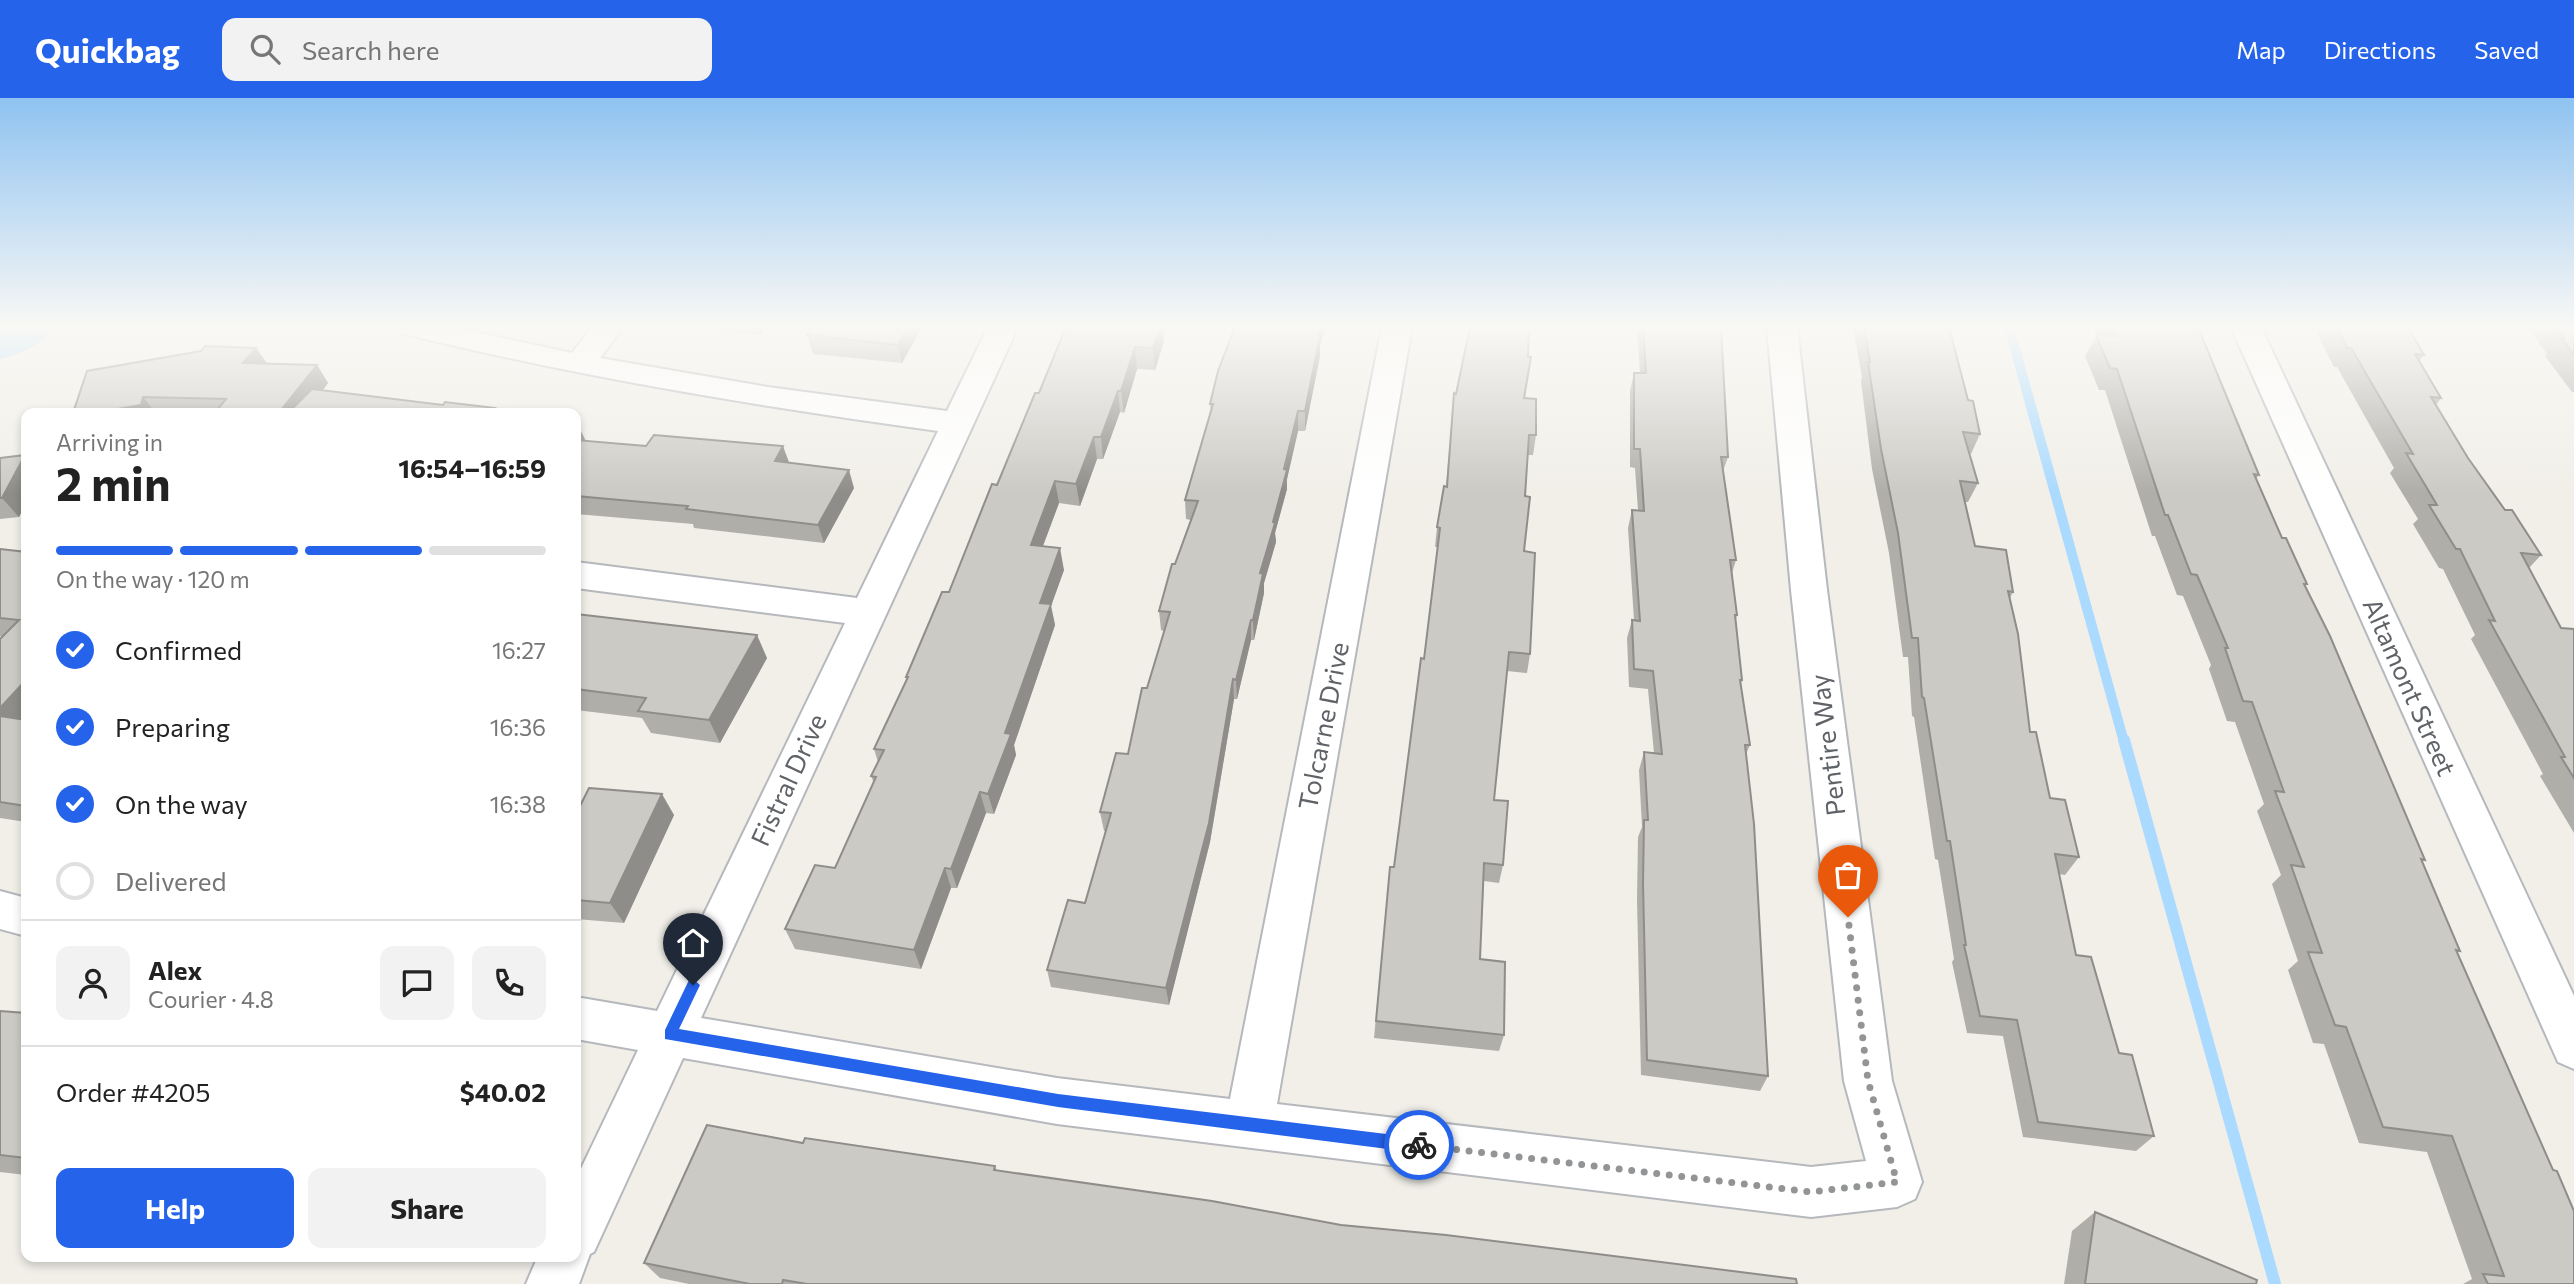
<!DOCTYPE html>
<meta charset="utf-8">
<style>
:root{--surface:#fff;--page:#f2f2f2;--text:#222;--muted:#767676;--line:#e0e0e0;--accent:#2563eb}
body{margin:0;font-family:Commissioner,sans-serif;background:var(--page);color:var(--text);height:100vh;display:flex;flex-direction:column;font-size:26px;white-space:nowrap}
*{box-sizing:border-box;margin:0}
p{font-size:23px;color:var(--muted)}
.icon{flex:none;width:38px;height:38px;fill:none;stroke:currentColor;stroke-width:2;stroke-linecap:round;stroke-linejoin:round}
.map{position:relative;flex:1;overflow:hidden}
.panel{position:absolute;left:21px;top:310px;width:560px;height:854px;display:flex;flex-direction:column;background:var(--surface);border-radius:14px;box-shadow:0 4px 10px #0003}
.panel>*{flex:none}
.pin{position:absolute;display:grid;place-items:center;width:60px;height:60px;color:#fff;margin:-72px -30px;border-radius:50% 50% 50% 0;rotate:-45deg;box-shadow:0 0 7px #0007}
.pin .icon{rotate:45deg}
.courier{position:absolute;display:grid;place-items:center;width:70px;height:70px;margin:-35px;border:5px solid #2563eb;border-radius:50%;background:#fff;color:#222;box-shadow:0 2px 9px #0007}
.headline em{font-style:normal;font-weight:700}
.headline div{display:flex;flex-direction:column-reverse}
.headline{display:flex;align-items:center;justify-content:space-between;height:119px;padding:0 35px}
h1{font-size:46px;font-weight:700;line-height:52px}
.bar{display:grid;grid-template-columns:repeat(4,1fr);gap:10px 7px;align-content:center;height:84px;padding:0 35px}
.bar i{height:9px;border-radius:5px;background:var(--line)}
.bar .selected{background:var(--accent)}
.bar p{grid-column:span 4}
.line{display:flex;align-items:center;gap:18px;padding:0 35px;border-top:2px solid var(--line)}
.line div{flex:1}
.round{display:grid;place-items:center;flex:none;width:74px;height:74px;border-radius:14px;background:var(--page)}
ol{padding:0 35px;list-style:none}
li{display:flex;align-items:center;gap:21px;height:77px}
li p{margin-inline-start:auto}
li .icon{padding:7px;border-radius:50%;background:var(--accent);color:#fff;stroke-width:4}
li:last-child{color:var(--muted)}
li i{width:38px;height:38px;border:4px solid var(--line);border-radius:50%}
.primary-button{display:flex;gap:14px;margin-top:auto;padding:14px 35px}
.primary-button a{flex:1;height:80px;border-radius:14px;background:var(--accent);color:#fff;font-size:28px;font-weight:700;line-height:80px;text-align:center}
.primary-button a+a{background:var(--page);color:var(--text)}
header{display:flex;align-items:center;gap:42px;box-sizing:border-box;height:98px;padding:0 35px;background:var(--accent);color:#fff}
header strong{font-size:33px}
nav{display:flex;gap:38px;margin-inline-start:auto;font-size:24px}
.search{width:490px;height:63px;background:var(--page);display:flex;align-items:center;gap:18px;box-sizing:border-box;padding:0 24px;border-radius:14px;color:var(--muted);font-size:26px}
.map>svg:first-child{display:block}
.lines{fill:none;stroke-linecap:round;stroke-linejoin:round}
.stream-far1{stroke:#aadaff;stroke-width:10}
.stream{stroke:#aadaff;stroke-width:12}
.river{fill:#aadaff;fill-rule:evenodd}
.minor-casing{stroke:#b5b8bc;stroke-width:4}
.minor{fill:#fff;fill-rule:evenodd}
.wall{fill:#afaea9}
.shaded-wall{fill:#8f8d8a}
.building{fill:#cccac5;stroke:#8f8d8a;stroke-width:2}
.route{fill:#2563eb}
.done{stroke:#929495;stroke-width:7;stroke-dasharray:0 12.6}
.labels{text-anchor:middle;stroke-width:6;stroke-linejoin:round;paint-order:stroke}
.street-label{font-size:26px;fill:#5f6368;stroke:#fff}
</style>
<header>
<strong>Quickbag</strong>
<div class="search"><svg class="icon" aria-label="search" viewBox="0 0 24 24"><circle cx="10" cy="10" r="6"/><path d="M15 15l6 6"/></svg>Search here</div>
<nav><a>Map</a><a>Directions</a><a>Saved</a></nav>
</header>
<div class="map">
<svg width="2574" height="1186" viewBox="0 0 2574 1186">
<rect width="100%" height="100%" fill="#f1efe8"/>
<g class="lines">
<polyline class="stream-far1" points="2009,229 2124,644"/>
<polyline class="stream" points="2124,642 2275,1186"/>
<path class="river" d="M0 229H55C42 247 21 256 0 261Z"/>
<g class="minor-casing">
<g id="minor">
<path d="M397 229H453L572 255 592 229H623L600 260 768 289 947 313 988 229H1018L701 920 1057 980 1230 1001 1382 229H1412L1277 1006 1811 1069 1866 1063 1844 983 1791 492 1767 229H1797L1827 492 1892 983 1922 1084 1915 1101 1897 1109 1811 1119 1057 1026 683 960 594 1154 590 1156 579 1186H526L538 1158H576V1081L638 952 576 941V899L657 913 845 525 576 490V464L857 500 938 333C757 308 578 279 401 235Z"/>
<polygon points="2231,229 2261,229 2574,898 2574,971 2558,964"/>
<polygon points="0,793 26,800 26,838 0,831"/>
</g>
</g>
<use href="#minor" class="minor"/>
</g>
<g class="wall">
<polygon points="683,229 765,229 760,237"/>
<polygon points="922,229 902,265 813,256 807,237"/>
<polygon points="1066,229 1165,229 1163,233 1164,243 1155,272 1137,271 1124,315 1120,314 1103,361 1097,361 1080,408 1059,405 1043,448 1064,472 1051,508 1055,527 1014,647 1016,657 994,716 986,715 957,790 951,790 921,871 795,851 785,831 835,770 874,685 871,678 878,664 874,651 907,582 906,579 949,494 997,387 1039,295"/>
<polygon points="1235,229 1325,229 1320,247 1320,258 1305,333 1298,333 1287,381 1287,391 1275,435 1276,444 1264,485 1264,495 1254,542 1251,542 1237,601 1234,601 1210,744 1169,907 1051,889 1047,872 1085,805 1106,733 1104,733 1100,714 1128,656 1164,533 1161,532 1159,513 1191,422 1186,421 1185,402 1211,314 1210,306"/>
<polygon points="1637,229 1721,229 1728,359 1723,373 1736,462 1732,475 1737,517 1736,521 1742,582 1741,586 1750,647 1746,656 1768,978 1760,993 1641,977 1637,802 1638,739 1642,729 1639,672 1644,654 1654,655 1648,591 1629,589 1627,540 1632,522 1634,522 1628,430 1632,412 1638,412 1635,370 1630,369 1630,293 1634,275 1640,275"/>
<polygon points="1853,229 1949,229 1968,302 1980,336 1971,356 1969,355 1978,385 1968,404 1965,404 1975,448 2013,494 2010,500 2030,634 2050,700 2079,759 2065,777 2059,776 2076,857 2119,955 2154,1038 2136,1053 2023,1039 2003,938 1967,935 1952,864 1954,861 1938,762 1935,761 1914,619 1912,618 1908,559 1903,559 1889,455 1872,371 1861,283 1862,279"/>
<polygon points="2094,229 2198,229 2259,377 2256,381 2282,440 2307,486 2305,489 2425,762 2422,764 2460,853 2457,855 2574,1186 2463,1186 2472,1181 2427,1054 2359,1045 2324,946 2313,945 2288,872 2298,863 2272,786 2281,777 2257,713 2264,706 2235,624 2227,623 2209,571 2211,567 2183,498 2177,497 2155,438 2152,438 2105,292 2099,292 2085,258 2097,237"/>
<polygon points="2314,229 2408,229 2424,257 2419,263 2441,300 2436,307 2468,360 2505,412 2541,457 2529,470 2561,530 2574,531 2574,735 2540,678 2543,676 2471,541 2475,537 2443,471 2439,470 2413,426 2418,421 2390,375 2394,370 2337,269 2334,269"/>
<polygon points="2528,229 2574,229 2574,294 2572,294 2545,258 2547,256"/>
<polygon points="256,250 267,266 317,267 328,285 323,292 498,315 73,315"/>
<polygon points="1454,295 1524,300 1536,337 1533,357 1528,357 1525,398 1524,453 1530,556 1527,575 1507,573 1494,702 1503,767 1499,785 1484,783 1480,861 1504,937 1499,953 1374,940 1390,769 1394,769 1424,561 1438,449 1435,449 1437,429 1446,389"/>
<polygon points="576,325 577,325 586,343 789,364 854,390 824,445 694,430 693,426 576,416"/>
<polygon points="25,357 26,405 19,419 0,421 0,360"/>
<polygon points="0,451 26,454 26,724 0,720 0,541 3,539 0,538"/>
<polygon points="576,516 767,560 720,645 651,635 642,620 576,612"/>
<polygon points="576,710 674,717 624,825 576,821"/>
<polygon points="0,913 26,915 26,1077 0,1074"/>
<polygon points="803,1045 995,1068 997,1073 1341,1127 1797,1186 689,1186 660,1180 644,1165"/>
<polygon points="2095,1114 2256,1186 2064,1186 2072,1133"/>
</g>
<g class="shaded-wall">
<polygon points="757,229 765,229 760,237"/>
<polygon points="908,229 922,229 902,265 898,247"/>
<polygon points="1159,229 1165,229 1163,233 1164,243 1155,272 1153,250"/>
<polygon points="1320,229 1325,229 1320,247 1320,258 1305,333 1305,313"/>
<polygon points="1135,249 1137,271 1124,315 1121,293"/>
<polygon points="256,250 269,268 243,265"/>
<polygon points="317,267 328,285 305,315 282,315 281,312"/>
<polygon points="1118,293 1120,314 1103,361 1101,339"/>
<polygon points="143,299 156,315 94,315"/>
<polygon points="1298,313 1298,333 1287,381 1287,391 1275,435 1276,444 1264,485 1264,495 1254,542 1253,522 1260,475 1273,424"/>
<polygon points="577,325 586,344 576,359 576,327"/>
<polygon points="1094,339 1097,361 1080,408 1076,386"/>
<polygon points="783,348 790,367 775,363"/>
<polygon points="25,357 26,405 19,419 2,400"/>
<polygon points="849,372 854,390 824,445 818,427"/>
<polygon points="1055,383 1059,405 1035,469 1031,447"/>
<polygon points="1060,450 1064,472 1051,508 1055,527 1014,647 1016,657 994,716 988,696 1040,505"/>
<polygon points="1251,522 1251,542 1237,601 1236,582"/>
<polygon points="757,537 767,560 720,645 709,622"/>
<polygon points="1233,581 1234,601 1210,744 1169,907 1166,890"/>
<polygon points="26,582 26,626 0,624 0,610"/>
<polygon points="980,694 986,715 957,790 951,771"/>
<polygon points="662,696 674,717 624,825 610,805"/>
<polygon points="945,770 951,790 921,871 914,852"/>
</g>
<g class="building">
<polygon points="813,229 908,229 898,247 807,237"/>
<polygon points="1066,229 1160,229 1153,250 1135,249 1121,293 1118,293 1101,339 1094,339 1076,386 1055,383 1031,447 1060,450 1040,505 1051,506 1005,635 1011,636 988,696 980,694 951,771 945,770 914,852 785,831 815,767 835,770 876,679 871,678 884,652 874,651 908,579 906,579 942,494 949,494 992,386 997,387 1035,295 1039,295"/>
<polygon points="1235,229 1320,229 1318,238 1320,238 1305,313 1298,313 1284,371 1287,372 1273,424 1275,425 1260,475 1263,476 1253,522 1251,522 1236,582 1233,581 1209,725 1166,890 1047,872 1068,802 1085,805 1111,715 1100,714 1116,655 1128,656 1142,590 1147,590 1170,514 1159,513 1172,466 1175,466 1198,403 1185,402 1213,306 1210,306 1218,273"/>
<polygon points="1470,229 1529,229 1528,259 1531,259 1524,300 1536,301 1536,337 1529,337 1525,398 1530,399 1524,453 1535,455 1530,556 1509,554 1494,702 1508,703 1503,767 1484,765 1480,861 1505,864 1504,937 1376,923 1390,769 1394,769 1421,560 1424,561 1440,430 1437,429 1444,388 1447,389 1454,295 1456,296"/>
<polygon points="1643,229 1721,229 1728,359 1721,359 1736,462 1730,462 1737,517 1735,517 1742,582 1740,582 1750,647 1745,647 1754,726 1768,978 1647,962 1643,785 1644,722 1648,722 1644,654 1662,656 1653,573 1634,571 1632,522 1640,523 1632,412 1644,413 1640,351 1634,351 1634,275 1646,275"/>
<polygon points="1864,229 1949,229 1968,302 1973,303 1980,336 1963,334 1978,385 1960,383 1975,448 2006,452 2013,494 2008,493 2018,536 2030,634 2036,634 2050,700 2065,702 2079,759 2055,756 2076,857 2091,859 2119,955 2132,957 2154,1038 2038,1024 2017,922 1980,918 1964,847 1966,847 1950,743 1947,743 1924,600 1922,599 1918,540 1912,540 1898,435 1881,351 1868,264 1870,264"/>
<polygon points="2113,229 2198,229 2259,377 2254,376 2282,440 2286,440 2307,486 2304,486 2330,538 2425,762 2421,761 2460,853 2456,852 2553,1072 2557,1073 2574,1113 2574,1186 2488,1186 2483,1176 2504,1178 2452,1038 2383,1029 2346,929 2335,927 2308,854 2322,855 2291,767 2304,769 2275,693 2284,694 2252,604 2243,603 2225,550 2228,550 2197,477 2191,476 2168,417 2165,417 2117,271 2110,270 2096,237 2116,238"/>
<polygon points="2337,229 2408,229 2424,257 2415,256 2441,300 2431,299 2468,360 2505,412 2512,412 2541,457 2521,455 2561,530 2574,531 2574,680 2561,659 2565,659 2489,522 2495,523 2460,451 2456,451 2429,407 2437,407 2406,355 2413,356 2351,250 2347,250"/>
<polygon points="2556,229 2574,229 2574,257 2561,240 2564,240"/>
<polygon points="205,248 256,250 243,265 317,267 281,312 218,311 226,301 143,299 141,307 94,315 73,315 87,273 201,253"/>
<polygon points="312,291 443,307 445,304 495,310 491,315 288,315"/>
<polygon points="654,337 783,348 775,363 849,372 818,427 686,411 688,408 576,398 576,342 646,348"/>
<polygon points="25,357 2,400 0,400 0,360"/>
<polygon points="0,451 26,454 26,582 0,610 0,541 19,522 0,520"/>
<polygon points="576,516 757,537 709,622 638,613 646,600 576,591"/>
<polygon points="0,618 26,622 26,708 0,704"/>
<polygon points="589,690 662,696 610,805 576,802 576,710 579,710"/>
<polygon points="0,913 26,915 26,1060 0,1057"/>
<polygon points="707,1027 803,1045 805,1040 995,1068 994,1072 1212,1103 1341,1127 1446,1137 1796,1181 1797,1186 807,1186 783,1182 782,1186 750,1186 644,1165"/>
<polygon points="2095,1114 2257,1182 2256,1186 2085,1186"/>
</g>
<linearGradient id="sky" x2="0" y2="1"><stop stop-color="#8fc3f1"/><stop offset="0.58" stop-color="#f9f8f5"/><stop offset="1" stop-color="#f9f8f5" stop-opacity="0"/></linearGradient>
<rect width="2574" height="395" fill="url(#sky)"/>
<polygon class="route" points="693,881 700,887 679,931 1058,996 1419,1040 1427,1047 1419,1055 1058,1009 665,941 665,932 689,882"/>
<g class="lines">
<polyline class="done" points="1419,1047 1811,1094 1897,1084 1868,983 1848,819"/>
</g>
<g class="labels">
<g class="street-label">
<text transform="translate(2409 589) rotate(66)" y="9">Altamont Street</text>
<text transform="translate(1324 628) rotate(-79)" y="9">Tolcarne Drive</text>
<text transform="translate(1828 647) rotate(-97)" y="9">Pentire Way</text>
<text transform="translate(789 682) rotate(-65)" y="9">Fistral Drive</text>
</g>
</g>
</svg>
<div class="pin" style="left:1848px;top:819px;background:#ea580c"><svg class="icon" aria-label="bag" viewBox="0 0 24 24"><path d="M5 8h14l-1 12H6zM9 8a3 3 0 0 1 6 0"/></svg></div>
<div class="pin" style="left:693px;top:887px;background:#1f2937"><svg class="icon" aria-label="home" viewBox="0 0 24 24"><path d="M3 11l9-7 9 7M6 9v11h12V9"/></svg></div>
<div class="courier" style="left:1419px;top:1047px"><svg class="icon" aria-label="bike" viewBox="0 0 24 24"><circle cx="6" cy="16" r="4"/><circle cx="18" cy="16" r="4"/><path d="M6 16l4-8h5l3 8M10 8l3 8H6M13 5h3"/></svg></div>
<section class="panel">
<div class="headline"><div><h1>2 min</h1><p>Arriving in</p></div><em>16:54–16:59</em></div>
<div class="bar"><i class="selected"></i><i class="selected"></i><i class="selected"></i><i></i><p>On the way · 120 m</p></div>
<ol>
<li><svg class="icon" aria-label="check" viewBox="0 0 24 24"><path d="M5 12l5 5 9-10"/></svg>Confirmed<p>16:27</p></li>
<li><svg class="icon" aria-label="check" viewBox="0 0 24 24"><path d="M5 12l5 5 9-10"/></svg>Preparing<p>16:36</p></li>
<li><svg class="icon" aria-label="check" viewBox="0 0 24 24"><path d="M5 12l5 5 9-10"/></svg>On the way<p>16:38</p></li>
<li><i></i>Delivered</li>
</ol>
<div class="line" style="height:126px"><a class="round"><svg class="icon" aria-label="person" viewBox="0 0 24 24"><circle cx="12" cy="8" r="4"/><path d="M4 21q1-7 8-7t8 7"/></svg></a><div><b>Alex</b><p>Courier · 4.8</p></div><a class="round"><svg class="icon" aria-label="chat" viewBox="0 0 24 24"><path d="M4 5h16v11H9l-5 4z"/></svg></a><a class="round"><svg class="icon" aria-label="phone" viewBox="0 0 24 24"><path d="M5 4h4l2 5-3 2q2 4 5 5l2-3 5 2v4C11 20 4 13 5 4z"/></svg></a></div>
<div class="line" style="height:91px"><div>Order #4205</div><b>$40.02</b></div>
<div class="primary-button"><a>Help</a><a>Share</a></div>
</section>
</div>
